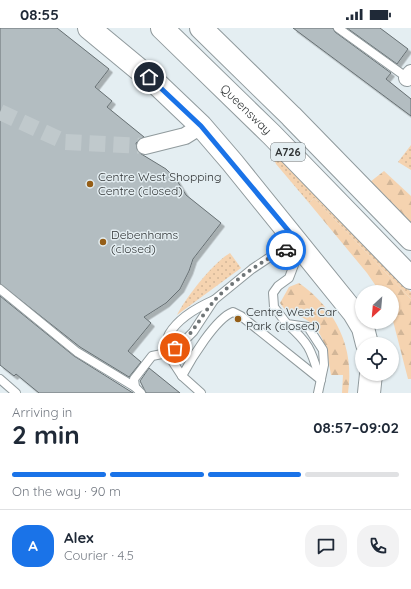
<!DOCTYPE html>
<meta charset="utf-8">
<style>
:root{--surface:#fff;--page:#f2f2f3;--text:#1f2937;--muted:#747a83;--line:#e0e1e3;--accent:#1a73e8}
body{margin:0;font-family:Quicksand,sans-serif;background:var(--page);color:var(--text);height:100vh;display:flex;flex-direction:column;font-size:15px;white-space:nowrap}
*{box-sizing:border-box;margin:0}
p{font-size:13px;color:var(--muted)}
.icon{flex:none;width:22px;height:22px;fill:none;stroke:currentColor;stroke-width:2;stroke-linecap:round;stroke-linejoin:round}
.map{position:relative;height:365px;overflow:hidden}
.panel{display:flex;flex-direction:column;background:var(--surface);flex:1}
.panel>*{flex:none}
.needle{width:26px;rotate:206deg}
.buttons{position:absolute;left:355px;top:257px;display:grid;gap:8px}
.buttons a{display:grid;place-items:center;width:44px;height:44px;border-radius:50%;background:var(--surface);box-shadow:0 1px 3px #0004;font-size:20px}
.pin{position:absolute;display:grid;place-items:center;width:34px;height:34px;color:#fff;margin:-17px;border:2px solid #fff;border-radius:50%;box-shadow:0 1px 4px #0007}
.courier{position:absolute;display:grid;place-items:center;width:40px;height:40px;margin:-20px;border:3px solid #1a73e8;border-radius:50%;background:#fff;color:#222;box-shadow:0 1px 5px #0007}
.head em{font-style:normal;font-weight:700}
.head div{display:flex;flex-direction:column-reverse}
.head{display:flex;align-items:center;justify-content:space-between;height:68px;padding:0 12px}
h1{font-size:26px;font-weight:700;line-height:30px}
.bar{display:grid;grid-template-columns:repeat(4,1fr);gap:6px 4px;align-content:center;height:48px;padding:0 12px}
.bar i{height:5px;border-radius:3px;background:var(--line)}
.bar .active{background:var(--accent)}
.bar p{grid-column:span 4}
.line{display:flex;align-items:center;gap:10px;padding:0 12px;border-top:1px solid var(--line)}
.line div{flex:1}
.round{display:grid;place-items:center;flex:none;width:42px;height:42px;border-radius:16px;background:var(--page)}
.status{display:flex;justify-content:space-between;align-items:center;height:28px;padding:0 20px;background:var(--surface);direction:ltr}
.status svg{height:11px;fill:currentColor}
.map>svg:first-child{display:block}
.grass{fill:url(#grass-dots)}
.forest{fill:url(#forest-firs)}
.building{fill:#b3bdc1;stroke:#687174;filter:url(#shadow)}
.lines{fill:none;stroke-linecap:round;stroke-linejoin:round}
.street-tunnel{stroke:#c0c9cc;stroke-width:16;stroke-dasharray:16 8;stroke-linecap:butt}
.lane-casing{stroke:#909a9d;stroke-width:10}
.street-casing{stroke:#909a9d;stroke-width:18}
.secondary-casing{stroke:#909a9d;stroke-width:24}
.highway-casing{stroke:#909a9d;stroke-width:24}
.lane{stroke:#fff;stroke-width:8}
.street{stroke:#fff;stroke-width:16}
.secondary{stroke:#fff;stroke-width:22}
.highway{stroke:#fff;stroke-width:22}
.done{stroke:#6f7577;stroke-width:4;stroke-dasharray:0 7.2}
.route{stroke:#1a73e8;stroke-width:5}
.poi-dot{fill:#955e17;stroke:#e4eef2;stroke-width:1.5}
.labels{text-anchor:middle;stroke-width:3;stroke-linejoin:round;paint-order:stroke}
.shield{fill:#e4eef2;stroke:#666c6e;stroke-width:1}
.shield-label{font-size:11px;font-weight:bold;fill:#303435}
.street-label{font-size:12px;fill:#303435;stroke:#e4eef2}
.poi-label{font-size:12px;fill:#303435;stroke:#e4eef2;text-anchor:start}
</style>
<div class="status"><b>08:55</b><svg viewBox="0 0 49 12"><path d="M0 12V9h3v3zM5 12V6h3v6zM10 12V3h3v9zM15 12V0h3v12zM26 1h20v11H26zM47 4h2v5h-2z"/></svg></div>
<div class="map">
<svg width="411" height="365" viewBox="0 0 411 365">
<defs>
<pattern id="grass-dots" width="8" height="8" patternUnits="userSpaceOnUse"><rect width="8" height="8" fill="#f5d3b0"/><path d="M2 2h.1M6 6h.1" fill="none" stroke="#d2b698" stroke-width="1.8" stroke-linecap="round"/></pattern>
<pattern id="forest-firs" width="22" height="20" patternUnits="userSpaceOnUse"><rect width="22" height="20" fill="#f5d3b0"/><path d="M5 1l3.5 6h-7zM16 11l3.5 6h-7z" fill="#d2b698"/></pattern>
<filter id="shadow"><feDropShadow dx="3.5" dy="3.5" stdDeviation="0" flood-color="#0004"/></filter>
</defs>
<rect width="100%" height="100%" fill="#e4eef2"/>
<g class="grass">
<polygon points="411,117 411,142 398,134"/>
<polygon points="276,127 280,127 411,264 411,271 314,170 309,175 276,136 274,131"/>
<path d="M230 225 241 240 177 287C186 269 213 235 230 225Z"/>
</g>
<g class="forest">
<polygon points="384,143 411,168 411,196 370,154"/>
<polygon points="314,170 411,271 411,351 408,351 392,289 392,264 380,264 367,245 309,175"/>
<path d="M299 255C336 281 355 320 348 365H342L343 347H331C328 328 324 299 303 290 292 285 287 286 280 275L289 259Z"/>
</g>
<g class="building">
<polygon points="0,0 57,0 109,41 95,59 112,73 107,79 144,109 136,115 138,124 166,141 176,151 186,167 221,195 193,231 189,243 180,261 166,275 144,289 151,295 128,323 141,334 129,349 80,319 0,256"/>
<polygon points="293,0 333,0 335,4 391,45 386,51 411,71 411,88"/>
<polygon points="347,0 380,0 408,21 397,36"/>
<polygon points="0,268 74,328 133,365 39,365 16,346 14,348 0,337"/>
<polygon points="149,340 180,365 146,365 140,353"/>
</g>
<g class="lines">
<polyline class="street-tunnel" points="0,84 65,114 145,118"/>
<g class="lane-casing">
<g id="lane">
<polyline points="338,0 409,51"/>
<polyline points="300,221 289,250 278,258 273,265 274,279 287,296 308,299 323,322 324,337 318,365"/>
<polyline points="0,261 77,324 135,359"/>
<path d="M287 296C310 316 311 322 320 351"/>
<polyline points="182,348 167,325 183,314 193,304 214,272 252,241 276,225 299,219"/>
<polyline points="0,351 16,365"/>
<path d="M141 365 135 359 134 351 138 346 152 328 167 325C167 320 166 311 169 306 178 291 198 279 214 272"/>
<path d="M201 365 182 348C191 331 216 290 233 284L241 288 321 352"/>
</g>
</g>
<g class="street-casing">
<g id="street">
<polyline points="407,50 411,45"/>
<polyline points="145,118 185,108 201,98"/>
</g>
</g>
<g class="secondary-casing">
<g id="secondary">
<polyline points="89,0 159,58 201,98 232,134 354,285 363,300 367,316"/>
<polyline points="369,365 371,346"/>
</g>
</g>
<g class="highway-casing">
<g id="highway">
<path id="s1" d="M162 0 272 107 411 250"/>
<polyline points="201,0 291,88 411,211"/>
</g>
</g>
<use href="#lane" class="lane"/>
<use href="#street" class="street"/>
<use href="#secondary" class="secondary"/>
<use href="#highway" class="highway"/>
</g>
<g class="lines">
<path class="done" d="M175 320C193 307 200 289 214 273 225 259 269 227 286 222"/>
<polyline class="route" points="149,49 201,98 302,219 286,222"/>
</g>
<g class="poi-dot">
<circle cx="90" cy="156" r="4"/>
<circle cx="103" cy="214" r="4"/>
<circle cx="238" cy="291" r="4"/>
</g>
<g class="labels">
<rect class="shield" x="271" y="115" width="34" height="18" rx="3"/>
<g class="shield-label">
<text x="288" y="128">A726</text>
</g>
<g class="street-label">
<text dy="4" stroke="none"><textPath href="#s1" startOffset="117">Queensway</textPath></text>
</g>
<g class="poi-label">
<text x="98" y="153">Centre West Shopping<tspan x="98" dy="14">Centre (closed)</tspan></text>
<text x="111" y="211">Debenhams<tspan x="111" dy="14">(closed)</tspan></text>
<text x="246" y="288">Centre West Car<tspan x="246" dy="14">Park (closed)</tspan></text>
</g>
</g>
</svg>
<div class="buttons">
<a><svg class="needle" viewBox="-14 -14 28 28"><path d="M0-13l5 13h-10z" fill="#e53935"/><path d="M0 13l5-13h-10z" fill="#747a83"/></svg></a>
<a><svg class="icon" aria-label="locate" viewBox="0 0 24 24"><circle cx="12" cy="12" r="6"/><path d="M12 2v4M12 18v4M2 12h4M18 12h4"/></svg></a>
</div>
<div class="pin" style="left:175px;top:320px;background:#ea580c"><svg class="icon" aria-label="bag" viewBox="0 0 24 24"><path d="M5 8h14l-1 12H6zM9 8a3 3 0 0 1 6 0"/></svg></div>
<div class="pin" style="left:149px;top:49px;background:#1f2937"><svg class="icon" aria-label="home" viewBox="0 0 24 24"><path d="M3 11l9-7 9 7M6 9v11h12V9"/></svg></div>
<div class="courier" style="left:286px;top:222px"><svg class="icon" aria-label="car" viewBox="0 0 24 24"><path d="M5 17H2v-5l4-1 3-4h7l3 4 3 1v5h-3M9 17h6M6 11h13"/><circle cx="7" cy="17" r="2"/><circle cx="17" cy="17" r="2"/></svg></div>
</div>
<section class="panel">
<div class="head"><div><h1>2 min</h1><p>Arriving in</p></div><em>08:57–09:02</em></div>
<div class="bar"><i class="active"></i><i class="active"></i><i class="active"></i><i></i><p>On the way · 90 m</p></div>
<div class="line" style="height:72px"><b class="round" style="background:var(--accent);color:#fff">A</b><div><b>Alex</b><p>Courier · 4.5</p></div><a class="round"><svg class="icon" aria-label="chat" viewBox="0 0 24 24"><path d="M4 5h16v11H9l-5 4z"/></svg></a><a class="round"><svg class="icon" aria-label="phone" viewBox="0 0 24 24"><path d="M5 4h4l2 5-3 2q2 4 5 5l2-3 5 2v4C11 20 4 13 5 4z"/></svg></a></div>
</section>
